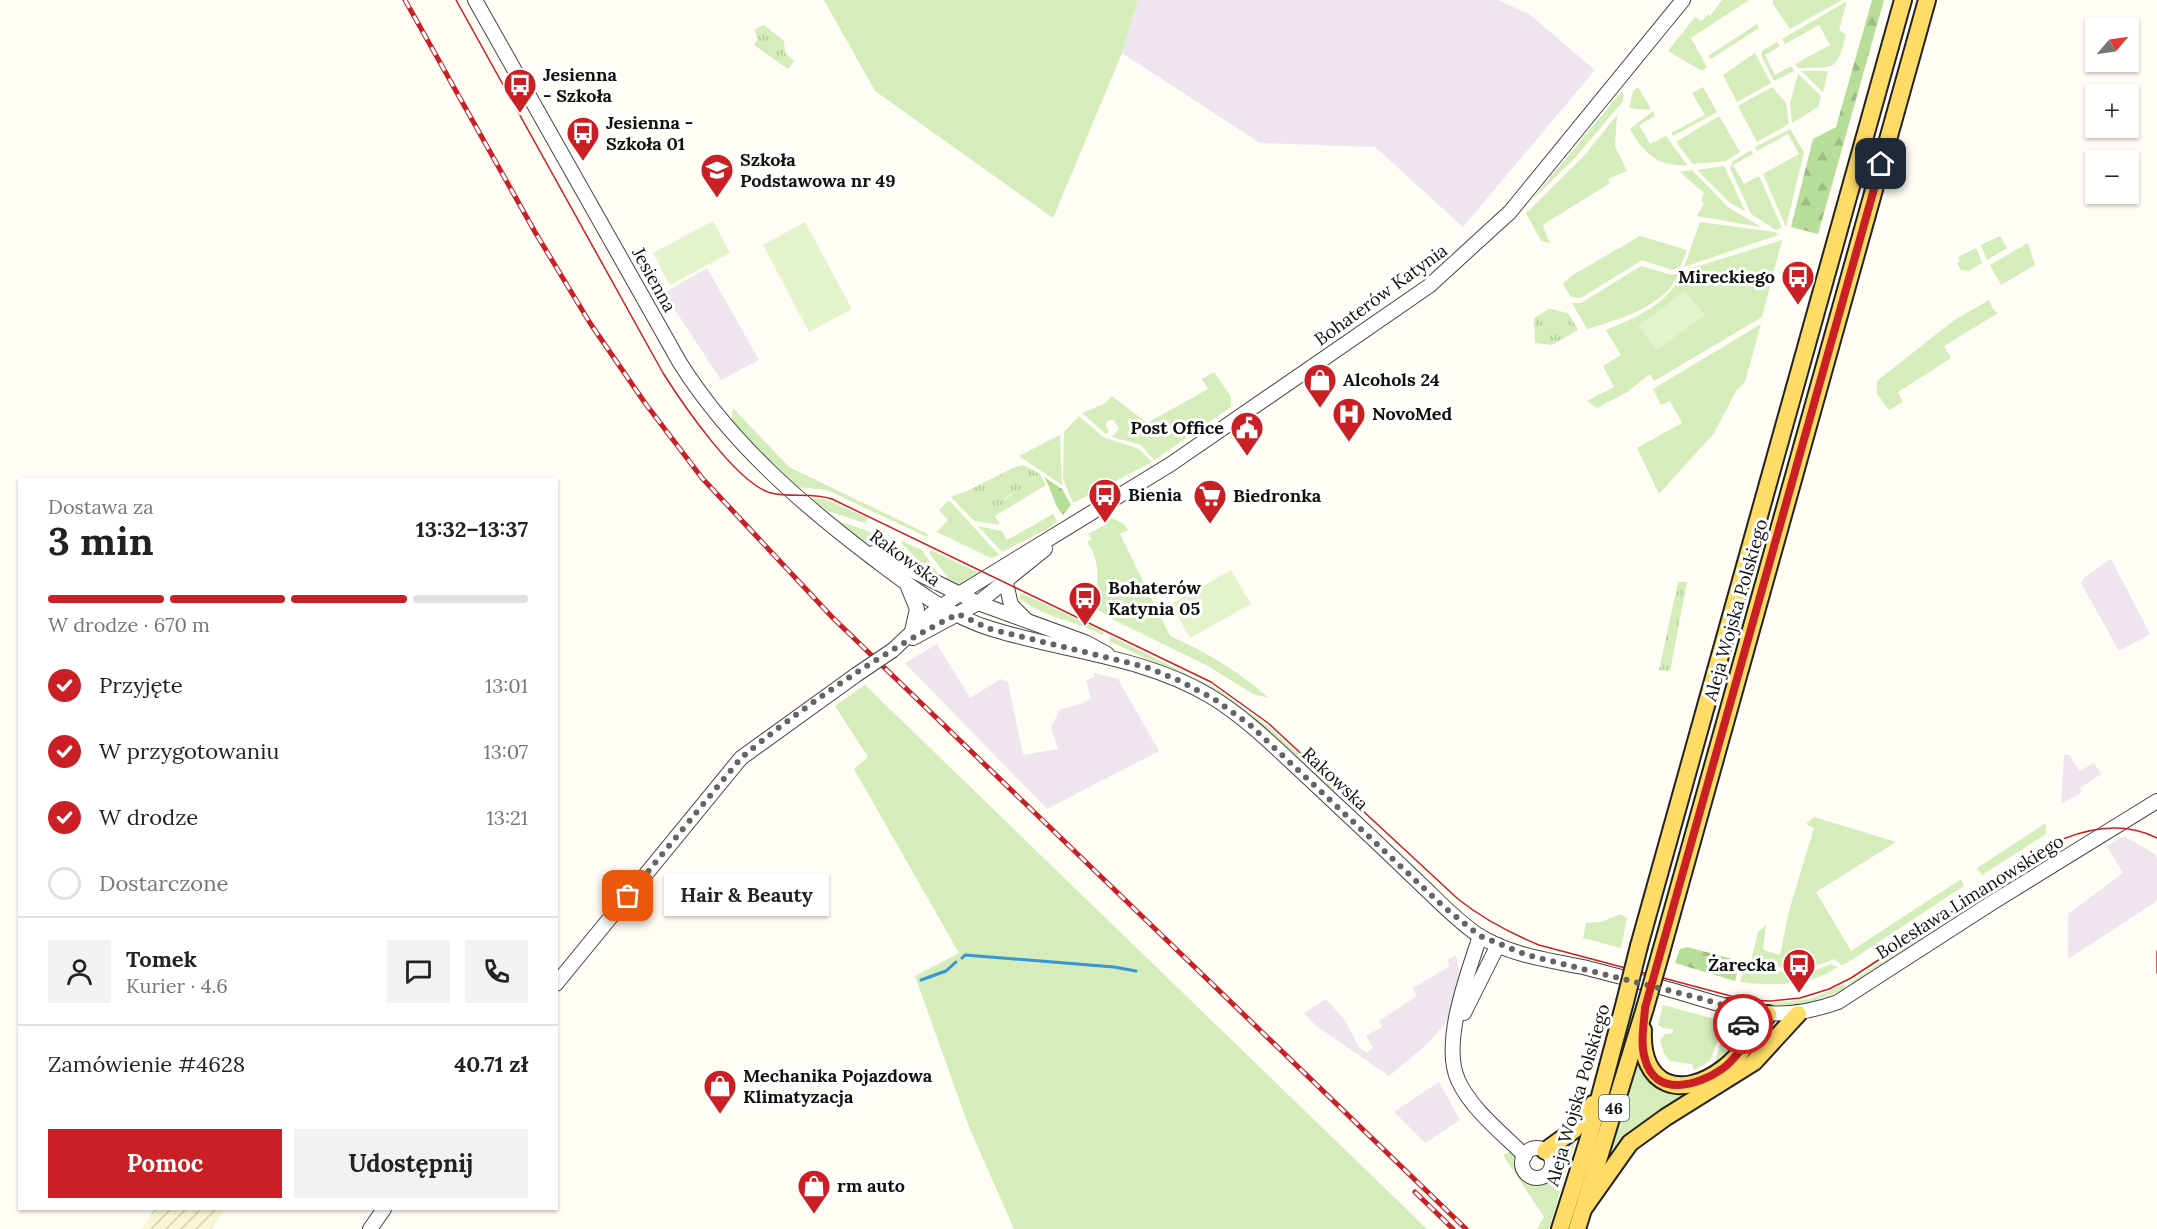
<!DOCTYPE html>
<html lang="pl">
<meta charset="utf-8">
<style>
:root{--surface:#fff;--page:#f2f2f2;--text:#222;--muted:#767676;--line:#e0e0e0;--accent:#ca2025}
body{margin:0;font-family:Lora,serif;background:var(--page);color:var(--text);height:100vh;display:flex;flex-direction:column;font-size:22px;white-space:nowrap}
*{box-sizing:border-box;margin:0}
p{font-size:20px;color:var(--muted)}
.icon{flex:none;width:33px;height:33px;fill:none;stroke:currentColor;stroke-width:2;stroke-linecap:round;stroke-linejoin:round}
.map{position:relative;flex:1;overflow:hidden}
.side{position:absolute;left:18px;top:478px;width:540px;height:732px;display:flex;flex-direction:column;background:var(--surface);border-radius:0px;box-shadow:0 2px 4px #0004}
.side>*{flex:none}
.needle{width:39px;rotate:61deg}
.buttons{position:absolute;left:2085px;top:18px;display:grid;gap:12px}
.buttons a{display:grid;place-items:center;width:54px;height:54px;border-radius:0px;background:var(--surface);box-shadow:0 2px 4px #0004;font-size:30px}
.pin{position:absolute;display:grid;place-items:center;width:51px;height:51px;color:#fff;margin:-26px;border-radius:12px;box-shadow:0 3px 9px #0006}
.courier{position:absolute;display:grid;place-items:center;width:60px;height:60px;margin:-30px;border:4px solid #ca2025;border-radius:50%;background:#fff;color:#222;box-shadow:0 2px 8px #0007}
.bubble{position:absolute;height:42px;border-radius:0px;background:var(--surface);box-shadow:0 2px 4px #0004;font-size:20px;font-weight:800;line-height:42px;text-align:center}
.overview em{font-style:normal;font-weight:800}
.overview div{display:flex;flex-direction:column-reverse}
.overview{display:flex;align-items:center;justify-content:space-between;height:102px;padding:0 30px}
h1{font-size:39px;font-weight:800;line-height:45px}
.bar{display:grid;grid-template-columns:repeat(4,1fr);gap:9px 6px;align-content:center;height:72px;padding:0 30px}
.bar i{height:8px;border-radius:4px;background:var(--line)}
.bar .on{background:var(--accent)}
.bar p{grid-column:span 4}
.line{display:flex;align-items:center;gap:15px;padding:0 30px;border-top:2px solid var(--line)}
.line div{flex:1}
.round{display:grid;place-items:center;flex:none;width:63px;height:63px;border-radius:0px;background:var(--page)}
ol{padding:0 30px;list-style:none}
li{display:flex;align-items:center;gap:18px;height:66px}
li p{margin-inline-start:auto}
li .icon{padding:6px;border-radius:50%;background:var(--accent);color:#fff;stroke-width:4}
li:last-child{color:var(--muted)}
li i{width:33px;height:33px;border:3px solid var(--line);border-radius:50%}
.primary-button{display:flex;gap:12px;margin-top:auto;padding:12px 30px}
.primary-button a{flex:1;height:69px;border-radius:0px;background:var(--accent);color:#fff;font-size:24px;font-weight:800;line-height:69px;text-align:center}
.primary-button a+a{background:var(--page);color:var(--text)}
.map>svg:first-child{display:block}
.industrial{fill:#eee5ef}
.farmland{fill:url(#farmland-furrows)}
.grass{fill:#d4edbb}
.forest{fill:url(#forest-firs)}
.park{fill:url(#park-tufts)}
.pitch{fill:#e5f3cd}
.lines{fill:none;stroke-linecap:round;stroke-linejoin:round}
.stream{stroke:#3993d4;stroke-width:3}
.minor-casing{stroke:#444;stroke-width:16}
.major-casing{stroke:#222;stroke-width:20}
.minor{stroke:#fff;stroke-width:14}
.major{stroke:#fedc65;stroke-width:16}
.tram{stroke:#ca2025;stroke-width:1.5}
.rail-casing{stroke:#ca2025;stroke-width:5}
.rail{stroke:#fff;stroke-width:3;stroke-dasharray:9;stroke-linecap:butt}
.minor-bridge-casing{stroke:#444;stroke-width:16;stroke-linecap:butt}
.major-bridge-casing{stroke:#222;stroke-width:20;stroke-linecap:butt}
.minor-bridge{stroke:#fff;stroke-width:14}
.major-bridge{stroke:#fedc65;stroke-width:16}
.done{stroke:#646461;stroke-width:6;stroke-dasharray:0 10.8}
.route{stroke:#ca2025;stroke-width:8}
.labels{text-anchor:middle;stroke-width:6;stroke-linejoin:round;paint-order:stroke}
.shield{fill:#fff;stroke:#585858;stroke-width:1.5}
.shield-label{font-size:16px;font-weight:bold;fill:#111}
.poi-label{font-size:18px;font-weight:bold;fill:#111;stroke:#fff;text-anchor:start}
.street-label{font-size:18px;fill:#111;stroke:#fff}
</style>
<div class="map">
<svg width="2157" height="1229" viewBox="0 0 2157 1229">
<defs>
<pattern id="farmland-furrows" width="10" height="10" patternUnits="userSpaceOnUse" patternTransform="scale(1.5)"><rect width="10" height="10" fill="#f7f5d2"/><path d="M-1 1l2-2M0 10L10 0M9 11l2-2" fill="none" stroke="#d3d1b3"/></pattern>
<pattern id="forest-firs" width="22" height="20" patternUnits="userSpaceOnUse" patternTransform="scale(1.5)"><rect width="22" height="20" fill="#b7de99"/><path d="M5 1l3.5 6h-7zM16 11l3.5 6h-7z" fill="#9cbd83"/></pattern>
<pattern id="park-tufts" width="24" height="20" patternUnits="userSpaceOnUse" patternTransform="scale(1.5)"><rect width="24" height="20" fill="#d4edbb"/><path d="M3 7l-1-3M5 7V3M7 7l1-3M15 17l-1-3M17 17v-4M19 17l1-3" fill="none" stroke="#b5caa0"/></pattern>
</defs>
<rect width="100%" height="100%" fill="#fffdf5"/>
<g class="industrial">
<polygon points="1138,0 1498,0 1529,14 1595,70 1463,227 1375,147 1260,143 1122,53"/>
<polygon points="707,268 759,360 721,380 664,293"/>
<polygon points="2111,559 2150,634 2119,651 2081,583 2085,577"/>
<polygon points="937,644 970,698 1001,679 1008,682 1023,755 1058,749 1051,728 1060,709 1081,704 1091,699 1086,680 1095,677 1094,673 1118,679 1159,751 1047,809 905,663"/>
<polygon points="2064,755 2069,755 2080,771 2094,763 2101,774 2080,788 2082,792 2061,804"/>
<polygon points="2124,836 2155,854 2157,858 2157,901 2068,959 2068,914 2123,873 2107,846"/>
<polygon points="1456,955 1459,969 1457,987 1448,1021 1425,1046 1389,1076 1315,1025 1304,1013 1326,999 1344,1019 1359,1047 1367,1053 1373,1048 1366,1036 1382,1027 1379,1021 1417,996 1413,988 1450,966 1447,960"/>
<polygon points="1439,1082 1460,1120 1425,1143 1394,1112"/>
</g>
<polygon class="farmland" points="155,1209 225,1209 211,1229 141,1229"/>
<g class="grass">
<polygon points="824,0 1138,0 1122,53 1053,218 875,91"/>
<polygon points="1722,0 1749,0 1691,38 1707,67 1702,71 1668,51 1695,17 1702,21 1708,14 1710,16"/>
<polygon points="1773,0 1842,0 1790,29 1773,4"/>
<path d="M1847 1 1839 30 1846 35C1836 73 1834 67 1798 68L1795 64 1830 45 1819 25 1785 44 1782 39Z"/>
<polygon points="1757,24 1759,28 1711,59 1708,56"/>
<polygon points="1777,42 1780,46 1765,55 1775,75 1791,66 1794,71 1774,81 1761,55 1763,50"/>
<polygon points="1755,53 1771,83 1737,102 1723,75"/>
<polygon points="1801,71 1828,71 1823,92"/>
<polygon points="1798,74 1821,96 1818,107 1792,123 1790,103"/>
<polygon points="1638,87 1650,107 1649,110 1629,108 1633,91"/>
<polygon points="1703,87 1717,112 1673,136 1671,133 1705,115 1692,93"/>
<polygon points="1772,87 1786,103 1789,124 1757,142 1738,106"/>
<polygon points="1621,92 1623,92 1623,101 1575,158 1530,202"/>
<path d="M1653 111 1655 116 1639 125 1650 144 1666 136 1687 165C1657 167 1644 153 1630 129Z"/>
<polygon points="1617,115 1615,146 1627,171 1608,179 1610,183 1544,224 1543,227 1550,243 1541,241 1526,213 1583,157"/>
<polygon points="1719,116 1740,152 1726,161 1693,164 1676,142"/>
<polygon points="1790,129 1804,152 1786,227 1763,174 1799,154 1788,134 1757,151 1755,147"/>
<polygon points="1751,150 1753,154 1733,165 1744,184 1759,176 1782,228 1776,230 1751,214 1730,168 1733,161"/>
<polygon points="1724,166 1745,211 1730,203 1697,170"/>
<polygon points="1692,170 1728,207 1761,227 1697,216 1704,203 1701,201 1704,193 1680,172"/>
<polygon points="1700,222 1775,232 1778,235 1684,267"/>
<polygon points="1640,236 1687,250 1680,267 1672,270 1642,260 1581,298 1571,297 1563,284 1571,276"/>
<polygon points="2000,236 2007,248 1987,260 1981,245"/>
<path d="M1782 240 1762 317 1654 381 1650 374 1627 392 1597 408 1587 401 1614 387 1603 366 1621 355 1606 330C1635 319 1672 301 1683 271Z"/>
<polygon points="2028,243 2035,265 2001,285 1990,265"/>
<polygon points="1976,248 1982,263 1969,271 1961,270 1957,263 1960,261 1958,257"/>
<path d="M1641 266 1672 275 1679 273C1666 306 1618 320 1587 329L1572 303H1581Z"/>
<polygon points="1989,300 1993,309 1998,313 1944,346 1951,358 1898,392 1903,402 1889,410 1877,394 1877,381 1953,321"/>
<polygon points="1761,324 1745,382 1736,391 1714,433 1659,494 1637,448 1682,423 1670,401 1661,405 1653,389"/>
<polygon points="1214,372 1231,397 1231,407 1154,460 1141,445 1112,437 1119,429 1114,420 1107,421 1106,426 1109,431 1106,434 1082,413 1106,403 1112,396 1147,423 1208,389 1202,379"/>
<polygon points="733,408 789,467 928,534 927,537 827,490 796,487 768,463 731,423"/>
<polygon points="1079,416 1103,437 1139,449 1152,462 1073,503 1063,479 1064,432"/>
<polygon points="1060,435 1062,485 1019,456"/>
<polygon points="1046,485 995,516 1000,525 974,521 951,497 969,490 985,516 1018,489 1023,498"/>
<polygon points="809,498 825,499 868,518 865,523 828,511"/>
<polygon points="949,500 999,555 991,558 937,532 948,520 939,510"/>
<polygon points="1053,514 1057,521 1051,527 1002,552 978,526 1002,531 1007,540"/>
<path d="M1112 518 1124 524 1128 530 1120 534 1170 636C1207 652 1239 672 1269 698L1253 694 1208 666 1114 620 1091 605C1101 586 1100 559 1087 542L1092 539 1088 534 1107 524 1106 522Z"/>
<path d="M840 522C864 529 897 539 909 563 897 561 842 530 840 522Z"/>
<polygon points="902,541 922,550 938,574 938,580 901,543"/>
<polygon points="931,550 983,575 957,587 946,581 947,576 929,553"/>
<path d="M1021 593 1104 632 1103 635C1076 621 1042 617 1019 598Z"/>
<polygon points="1111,636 1219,690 1270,728 1339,792 1336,795 1208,688 1109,641"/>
<polygon points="865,685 1427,1229 1014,1229 969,1127 915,976 959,953 854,769 868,757 835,706"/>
<polygon points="1814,817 1896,842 1816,892 1851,951 1961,879 1964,886 1845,964 1841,965 1835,959 1800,971 1751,961 1758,932 1766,925 1763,950 1780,955 1789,911 1814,828 1806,824"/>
<polygon points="2046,823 2046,834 1982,875 1977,868"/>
<path d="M2047 853C2044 867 2002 896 1989 891Z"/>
<polygon points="1620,914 1627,918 1621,948 1583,938 1586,923 1601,922"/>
<polygon points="1913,940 1916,945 1854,986 1851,982"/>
<path d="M1745 963 1800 976 1831 964 1838 967C1811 986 1772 986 1740 982Z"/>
<polygon points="1844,984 1847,989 1801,1005 1754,1005 1811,999"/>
<polygon points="1663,1005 1715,1019 1723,1025 1710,1061 1694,1070 1692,1064 1670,1061 1664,1053 1660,1041 1665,1034 1673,1033 1673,1029 1663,1028 1658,1025"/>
<polygon points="1726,1027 1740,1040 1727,1061 1695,1075 1714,1064"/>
<polygon points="1636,1052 1686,1092 1688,1097 1603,1164"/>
<path d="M1576 1138 1549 1229H1537L1544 1217 1503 1155 1509 1152 1514 1155 1518 1171 1525 1181C1546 1190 1566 1173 1555 1152Z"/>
</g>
<g class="forest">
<polygon points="1872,0 1884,0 1818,234 1791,227 1813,139 1836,127"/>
<path d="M1044 477 1062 489 1071 505 1063 515C1054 506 1052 490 1044 477Z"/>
<polygon points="1687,947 1740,961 1735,981 1675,963 1680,949"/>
</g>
<g class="park">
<polygon points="764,25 784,41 785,53 794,61 788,69 754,45 757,40 755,29"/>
<polygon points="1549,309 1568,313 1578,330 1552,345 1535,343 1534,318"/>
<polygon points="1024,465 1040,474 1046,485 1023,498 1018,489 1004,499 1005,502 985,516 969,490 1015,467"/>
<polygon points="1678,582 1687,582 1670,671 1659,670"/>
</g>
<g class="pitch">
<polygon points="713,221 730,253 670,285 653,253"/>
<polygon points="805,222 852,309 809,332 763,245"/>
<polygon points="1685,291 1705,315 1657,350 1638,326"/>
<polygon points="1231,570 1251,604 1190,638 1171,604"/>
</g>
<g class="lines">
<g class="stream">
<polyline points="962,958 965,955 1114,967 1136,971"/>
<polyline points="921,980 946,971 956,962"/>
</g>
<g class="minor-casing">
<g id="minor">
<path d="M475 0 680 363C730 442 800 503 874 559 910 586 948 616 992 629 1065 652 1143 656 1210 696 1245 717 1275 747 1305 775 1341 809 1376 841 1411 875 1433 895 1453 918 1478 935 1509 955 1548 960 1583 967 1610 974 1637 981 1664 988 1730 1006 1770 1027 1838 1002L1990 904 2157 801"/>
<polyline points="875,552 978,603 1085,642 1107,654"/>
<polyline points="1006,583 1011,605 1025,619"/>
<polyline points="908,587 917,609 912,631"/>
<polyline points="913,638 978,603 1045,549"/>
<polyline points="893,650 930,615 959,594 1171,464 1429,286 1510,212 1683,0"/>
<path d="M1480 936C1468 973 1441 1043 1458 1080 1471 1109 1502 1133 1525 1156"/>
<polyline points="556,984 741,758 856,675"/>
<polyline points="1464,1013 1498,945"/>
<circle cx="1537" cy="1163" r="15"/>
<polyline points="370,1229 384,1209"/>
</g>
</g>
<g class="major-casing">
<g id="major">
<polyline points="1639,946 1903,0"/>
<polyline points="1661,952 1927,0"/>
<polyline points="1729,1007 1743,1024 1745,1045"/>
<path d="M1643 1030C1640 1086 1681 1101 1724 1068 1741 1055 1756 1033 1768 1014"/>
<polyline points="1545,1151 1574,1130 1593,1104"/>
<polyline points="1584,1208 1630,1143 1666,1117 1754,1062 1798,1014"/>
<polyline points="1560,1229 1588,1141 1625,1002"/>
<polyline points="1577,1229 1645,1008"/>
</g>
</g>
<use href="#minor" class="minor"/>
<use href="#major" class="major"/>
<g class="tram">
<path d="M456 0 663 373C682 403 737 484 771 493 791 498 812 492 832 499L1211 682 1268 723 1458 899C1483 919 1510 933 1539 945L1746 1000 1771 1001 1800 998 1829 989 1851 978 2063 839C2093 827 2127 823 2157 838"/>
<polyline points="2157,951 2157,973"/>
</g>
<g class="rail-casing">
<g id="rail">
<polyline points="405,0 535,232 590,323 645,403 702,478 833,618 1466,1229"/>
<polyline points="1415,1192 1453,1229"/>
</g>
</g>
<use href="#rail" class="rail"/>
<g class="minor-bridge-casing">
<polyline id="minor-bridge" points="856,675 893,650"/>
</g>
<g class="major-bridge-casing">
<g id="major-bridge">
<polyline points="1625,1002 1639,946"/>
<polyline points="1645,1008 1661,952"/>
</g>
</g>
<use href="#minor-bridge" class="minor-bridge"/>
<use href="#major-bridge" class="major-bridge"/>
</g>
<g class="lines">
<path class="done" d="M628 896 741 758C802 707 886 649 958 614L990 629 1146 667 1180 681 1214 699 1249 724 1444 907 1480 936 1527 955 1703 999 1729 1007 1743 1024"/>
<path class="route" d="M1743 1024 1745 1045C1738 1053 1731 1063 1722 1069 1698 1086 1655 1098 1645 1059 1640 1043 1644 1025 1645 1008L1881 164"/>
</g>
<defs>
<g id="bus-pin" transform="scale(1.725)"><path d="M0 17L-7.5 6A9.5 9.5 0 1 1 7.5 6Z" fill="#ca2025" stroke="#fff"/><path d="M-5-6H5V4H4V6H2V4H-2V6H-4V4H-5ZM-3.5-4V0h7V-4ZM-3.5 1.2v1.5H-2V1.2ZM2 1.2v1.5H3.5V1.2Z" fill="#fff"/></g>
<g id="school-pin" transform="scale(1.725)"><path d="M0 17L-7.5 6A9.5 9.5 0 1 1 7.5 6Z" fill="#ca2025" stroke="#fff"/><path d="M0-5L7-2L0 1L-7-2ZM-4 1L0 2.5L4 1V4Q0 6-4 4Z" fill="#fff"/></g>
<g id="shop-pin" transform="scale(1.725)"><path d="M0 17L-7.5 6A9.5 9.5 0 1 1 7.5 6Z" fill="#ca2025" stroke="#fff"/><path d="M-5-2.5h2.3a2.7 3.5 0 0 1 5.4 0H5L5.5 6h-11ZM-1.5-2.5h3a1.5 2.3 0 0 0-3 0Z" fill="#fff"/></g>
<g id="hospital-pin" transform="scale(1.725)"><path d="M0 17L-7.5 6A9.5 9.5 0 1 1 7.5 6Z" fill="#ca2025" stroke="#fff"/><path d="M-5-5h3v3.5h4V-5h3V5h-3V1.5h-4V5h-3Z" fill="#fff"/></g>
<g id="civic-pin" transform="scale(1.725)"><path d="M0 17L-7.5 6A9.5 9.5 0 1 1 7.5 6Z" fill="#ca2025" stroke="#fff"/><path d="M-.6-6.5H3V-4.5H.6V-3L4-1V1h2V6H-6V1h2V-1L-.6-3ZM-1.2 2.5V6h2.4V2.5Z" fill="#fff"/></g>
<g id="supermarket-pin" transform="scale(1.725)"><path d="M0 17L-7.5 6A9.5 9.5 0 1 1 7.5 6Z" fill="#ca2025" stroke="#fff"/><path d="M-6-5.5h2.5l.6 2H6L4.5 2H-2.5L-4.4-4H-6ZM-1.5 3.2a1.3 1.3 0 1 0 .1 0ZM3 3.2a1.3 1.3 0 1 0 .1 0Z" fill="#fff"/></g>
</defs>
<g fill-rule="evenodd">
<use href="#bus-pin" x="520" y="85"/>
<use href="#bus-pin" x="583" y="133"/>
<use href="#school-pin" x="717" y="170"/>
<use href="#bus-pin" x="1798" y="277"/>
<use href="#shop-pin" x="1320" y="380"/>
<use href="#hospital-pin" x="1349" y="414"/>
<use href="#civic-pin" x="1247" y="428"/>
<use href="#bus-pin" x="1105" y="495"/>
<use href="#supermarket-pin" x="1210" y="496"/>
<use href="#bus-pin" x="1085" y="598"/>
<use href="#bus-pin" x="1799" y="965"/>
<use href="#shop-pin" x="720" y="1086"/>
<use href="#shop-pin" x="814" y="1186"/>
</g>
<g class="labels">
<rect class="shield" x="1599" y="1095" width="30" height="26" rx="4.5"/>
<g class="shield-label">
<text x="1614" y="1114">46</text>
</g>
<g class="poi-label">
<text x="543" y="81">Jesienna<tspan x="543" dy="21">- Szkoła</tspan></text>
<text x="606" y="129">Jesienna -<tspan x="606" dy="21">Szkoła 01</tspan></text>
<text x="740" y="166">Szkoła<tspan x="740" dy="21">Podstawowa nr 49</tspan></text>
<text x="1775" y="283" text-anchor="end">Mireckiego</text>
<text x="1343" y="386">Alcohols 24</text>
<text x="1372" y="420">NovoMed</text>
<text x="1224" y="434" text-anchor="end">Post Office</text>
<text x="1128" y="501">Bienia</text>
<text x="1233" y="502">Biedronka</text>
<text x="1108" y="594">Bohaterów<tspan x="1108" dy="21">Katynia 05</tspan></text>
<text x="1776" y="971" text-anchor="end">Żarecka</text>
<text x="743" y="1082">Mechanika Pojazdowa<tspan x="743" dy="21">Klimatyzacja</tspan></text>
<text x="837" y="1192">rm auto</text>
</g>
<g class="street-label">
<text transform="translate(654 280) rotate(61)" y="6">Jesienna</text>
<text transform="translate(1381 295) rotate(-36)" y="6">Bohaterów Katynia</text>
<text transform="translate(905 558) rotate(36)" y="6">Rakowska</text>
<text transform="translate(1736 610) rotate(-74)" y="6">Aleja Wojska Polskiego</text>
<text transform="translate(1335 779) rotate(43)" y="6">Rakowska</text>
<text transform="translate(1970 897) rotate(-32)" y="6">Bolesława Limanowskiego</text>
<text transform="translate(1578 1095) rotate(-74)" y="6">Aleja Wojska Polskiego</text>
</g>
</g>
</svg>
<div class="buttons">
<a><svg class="needle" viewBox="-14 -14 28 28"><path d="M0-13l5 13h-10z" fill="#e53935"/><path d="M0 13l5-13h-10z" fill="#767676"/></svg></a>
<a>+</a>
<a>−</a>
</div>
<div class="pin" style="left:628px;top:896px;background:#ea580c"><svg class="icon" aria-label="bag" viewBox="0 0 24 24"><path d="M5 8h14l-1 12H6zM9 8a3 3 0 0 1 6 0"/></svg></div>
<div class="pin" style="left:1881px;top:164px;background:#1f2937"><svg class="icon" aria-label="home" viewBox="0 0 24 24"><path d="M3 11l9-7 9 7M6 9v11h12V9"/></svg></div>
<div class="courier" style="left:1743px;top:1024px"><svg class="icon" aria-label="car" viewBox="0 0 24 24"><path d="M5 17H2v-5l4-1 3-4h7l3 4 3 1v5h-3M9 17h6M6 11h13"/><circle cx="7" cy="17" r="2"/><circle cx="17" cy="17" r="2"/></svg></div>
<div class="bubble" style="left:664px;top:874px;width:165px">Hair &amp; Beauty</div>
<section class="side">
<div class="overview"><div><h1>3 min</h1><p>Dostawa za</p></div><em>13:32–13:37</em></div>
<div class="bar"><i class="on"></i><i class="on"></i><i class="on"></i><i></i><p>W drodze · 670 m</p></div>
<ol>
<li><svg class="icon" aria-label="check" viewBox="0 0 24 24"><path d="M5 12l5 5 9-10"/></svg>Przyjęte<p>13:01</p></li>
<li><svg class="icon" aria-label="check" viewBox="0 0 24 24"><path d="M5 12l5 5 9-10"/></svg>W przygotowaniu<p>13:07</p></li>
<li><svg class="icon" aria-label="check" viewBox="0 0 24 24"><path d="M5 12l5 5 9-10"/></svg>W drodze<p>13:21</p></li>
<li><i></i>Dostarczone</li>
</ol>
<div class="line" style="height:108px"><a class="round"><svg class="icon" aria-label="person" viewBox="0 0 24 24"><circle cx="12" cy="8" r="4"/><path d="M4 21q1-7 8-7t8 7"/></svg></a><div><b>Tomek</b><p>Kurier · 4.6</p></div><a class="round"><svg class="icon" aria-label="chat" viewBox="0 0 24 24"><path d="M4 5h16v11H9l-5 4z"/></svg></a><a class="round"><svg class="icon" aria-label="phone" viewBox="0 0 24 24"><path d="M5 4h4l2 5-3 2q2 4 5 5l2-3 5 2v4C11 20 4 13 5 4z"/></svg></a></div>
<div class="line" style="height:78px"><div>Zamówienie #4628</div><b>40.71 zł</b></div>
<div class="primary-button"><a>Pomoc</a><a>Udostępnij</a></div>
</section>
</div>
